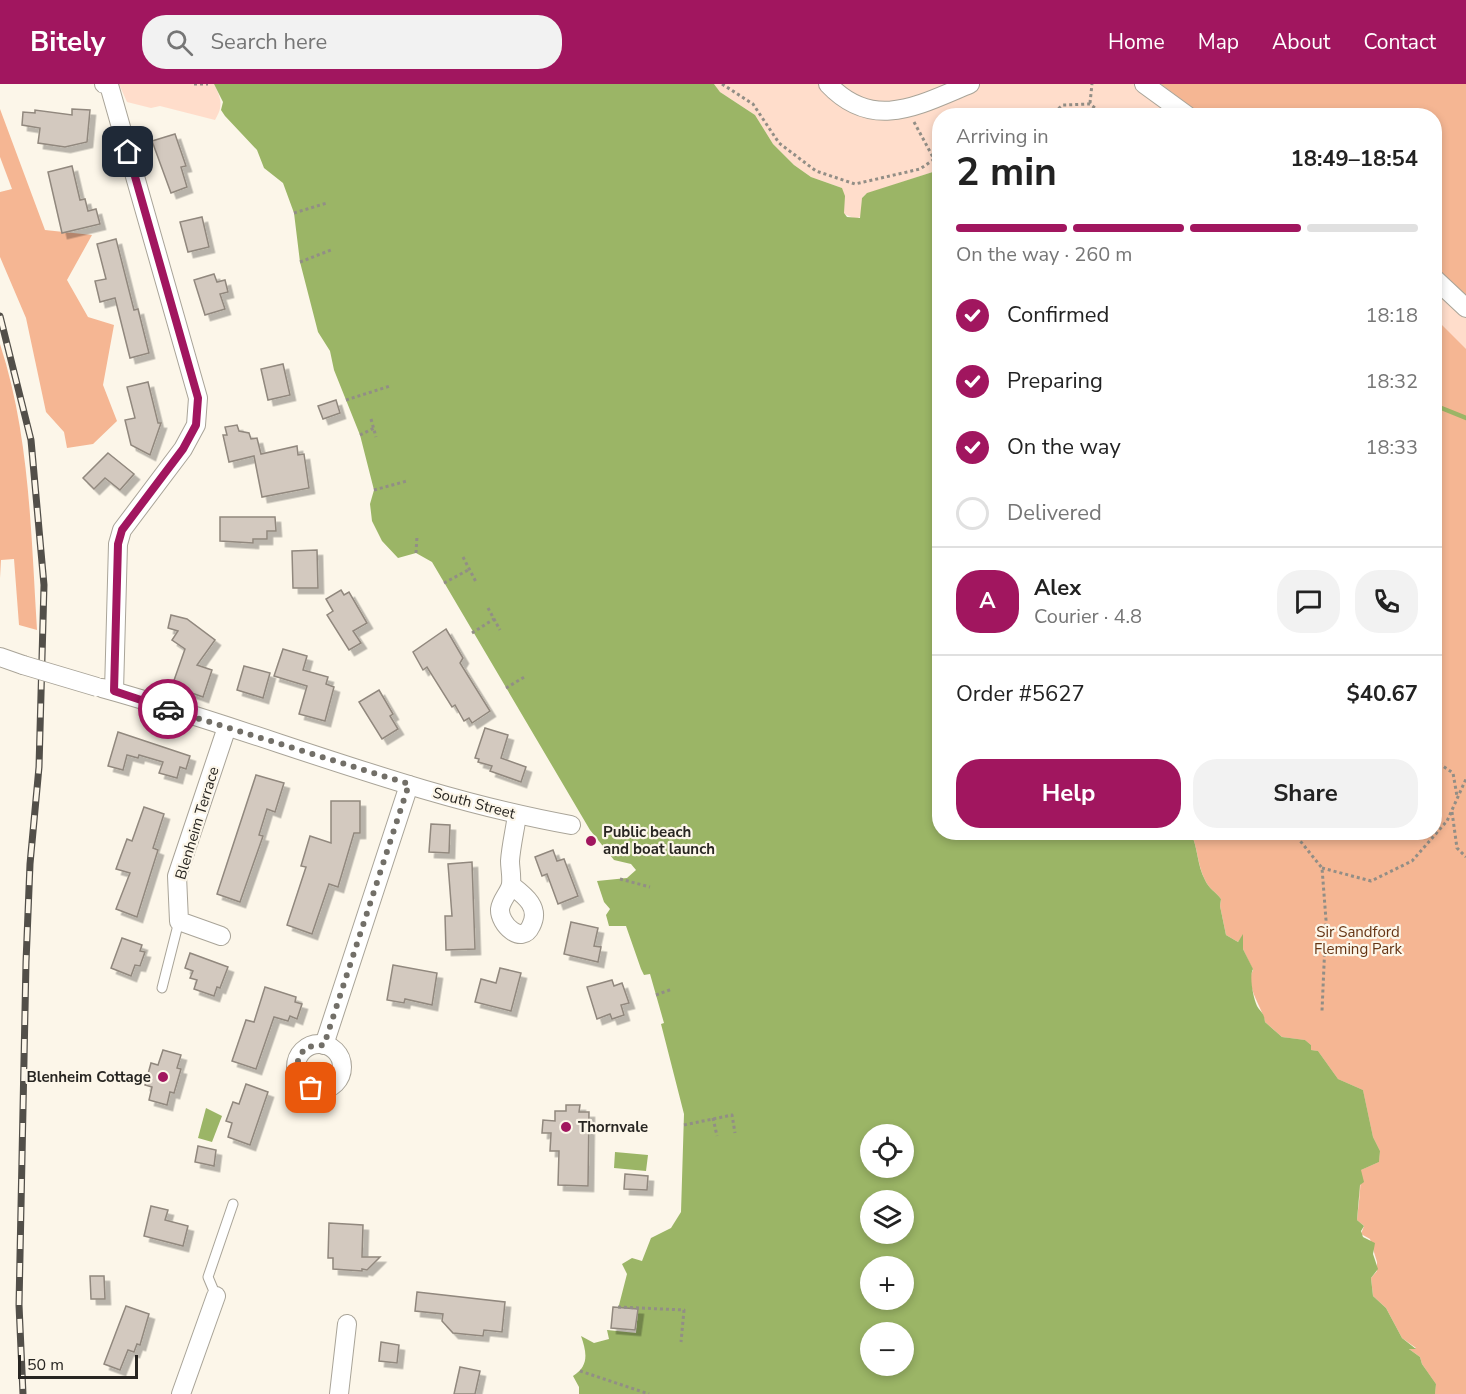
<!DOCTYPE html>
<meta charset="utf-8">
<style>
:root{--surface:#fff;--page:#f2f2f2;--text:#222;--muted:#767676;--line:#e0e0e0;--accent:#a1165f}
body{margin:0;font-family:"Nunito Sans",sans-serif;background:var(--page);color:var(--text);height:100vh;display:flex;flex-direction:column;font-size:22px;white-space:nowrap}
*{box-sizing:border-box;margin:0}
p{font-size:20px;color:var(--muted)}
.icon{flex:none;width:33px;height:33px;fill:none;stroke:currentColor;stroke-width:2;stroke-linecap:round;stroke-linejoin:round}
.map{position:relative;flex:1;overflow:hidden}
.side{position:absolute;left:932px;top:24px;width:510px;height:732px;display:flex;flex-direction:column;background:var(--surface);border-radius:24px;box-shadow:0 3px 9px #0003}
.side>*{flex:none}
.tools{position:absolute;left:860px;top:1040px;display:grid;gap:12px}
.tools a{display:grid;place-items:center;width:54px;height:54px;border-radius:50%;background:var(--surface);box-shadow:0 3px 9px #0003;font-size:30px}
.scale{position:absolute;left:18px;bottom:15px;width:120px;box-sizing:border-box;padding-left:6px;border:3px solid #282622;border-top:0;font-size:16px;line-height:21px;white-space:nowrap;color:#282622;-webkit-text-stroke:4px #fcf6e9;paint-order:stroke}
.pin{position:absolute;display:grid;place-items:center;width:51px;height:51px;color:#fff;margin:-26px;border-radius:12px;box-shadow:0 3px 9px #0006}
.courier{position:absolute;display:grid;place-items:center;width:60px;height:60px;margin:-30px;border:4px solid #a1165f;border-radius:50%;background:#fff;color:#222;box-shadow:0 2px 8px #0007}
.head em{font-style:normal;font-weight:700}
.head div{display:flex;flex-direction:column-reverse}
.head{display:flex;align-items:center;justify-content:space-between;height:102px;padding:0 24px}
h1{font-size:39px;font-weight:700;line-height:45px}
.bar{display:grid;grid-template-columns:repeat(4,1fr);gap:9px 6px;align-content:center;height:72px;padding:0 24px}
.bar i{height:8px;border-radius:4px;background:var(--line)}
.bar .selected{background:var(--accent)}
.bar p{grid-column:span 4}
.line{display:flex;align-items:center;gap:15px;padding:0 24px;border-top:2px solid var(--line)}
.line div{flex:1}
.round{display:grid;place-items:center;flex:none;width:63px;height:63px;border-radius:24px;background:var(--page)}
ol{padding:0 24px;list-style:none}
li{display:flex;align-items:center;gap:18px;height:66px}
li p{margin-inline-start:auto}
li .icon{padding:6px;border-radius:50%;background:var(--accent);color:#fff;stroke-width:4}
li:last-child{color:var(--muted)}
li i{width:33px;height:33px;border:3px solid var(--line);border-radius:50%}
.action{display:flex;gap:12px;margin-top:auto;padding:12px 24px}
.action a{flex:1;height:69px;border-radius:24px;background:var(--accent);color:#fff;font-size:24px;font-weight:700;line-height:69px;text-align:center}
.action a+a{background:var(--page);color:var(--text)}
header{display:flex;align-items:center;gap:36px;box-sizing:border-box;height:84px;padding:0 30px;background:var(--accent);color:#fff}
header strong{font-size:28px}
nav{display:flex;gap:33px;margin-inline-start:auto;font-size:21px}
.search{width:420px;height:54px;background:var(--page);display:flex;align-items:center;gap:15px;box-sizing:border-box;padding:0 21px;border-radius:24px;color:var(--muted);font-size:22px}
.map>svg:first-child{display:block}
.green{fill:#ffddcb}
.forest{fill:#f5b693}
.water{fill:#9bb566;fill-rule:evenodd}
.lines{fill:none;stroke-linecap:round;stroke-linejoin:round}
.stream{stroke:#9bb566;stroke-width:4.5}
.building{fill:#d3c9bf;stroke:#91887e;stroke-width:1.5;filter:url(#shadow)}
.lane-casing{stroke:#a9a498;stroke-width:11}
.street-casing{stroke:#a9a498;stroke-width:20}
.path{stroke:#928e86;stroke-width:3;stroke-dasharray:3 3;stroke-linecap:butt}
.lane{stroke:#fff;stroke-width:9}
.street{stroke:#fff;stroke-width:18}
.rail-casing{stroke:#524f49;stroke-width:7}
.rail{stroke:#fcf6e9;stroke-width:4.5;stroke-dasharray:14;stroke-linecap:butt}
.street-bridge-casing{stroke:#a9a498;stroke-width:20;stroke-linecap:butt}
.street-bridge{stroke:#fff;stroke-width:18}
.done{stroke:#726f68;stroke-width:6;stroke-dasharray:0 10.8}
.route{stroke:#a1165f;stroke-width:8}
.poi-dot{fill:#a1165f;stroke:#fcf6e9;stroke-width:2}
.labels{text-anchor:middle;stroke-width:4.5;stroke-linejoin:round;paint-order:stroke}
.street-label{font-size:15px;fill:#282622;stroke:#fcf6e9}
.poi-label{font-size:15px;font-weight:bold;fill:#282622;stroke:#fcf6e9;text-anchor:start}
.park-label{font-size:15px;fill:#663514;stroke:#fcf6e9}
</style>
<header>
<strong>Bitely</strong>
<div class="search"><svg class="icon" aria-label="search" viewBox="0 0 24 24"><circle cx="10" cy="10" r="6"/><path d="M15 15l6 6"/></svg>Search here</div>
<nav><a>Home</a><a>Map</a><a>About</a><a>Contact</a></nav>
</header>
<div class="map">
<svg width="1466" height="1310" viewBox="0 0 1466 1310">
<defs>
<filter id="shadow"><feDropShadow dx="5.5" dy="5.5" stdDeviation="0" flood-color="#0004"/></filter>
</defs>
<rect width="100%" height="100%" fill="#fcf6e9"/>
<g class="green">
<path d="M119 0H214C221 15 224 21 215 36L160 22 151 24 127 18Z"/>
<polygon points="714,0 1466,0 1466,1310 1435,1310 1360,1114 1191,749 1434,748 1434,32 939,32 939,86 866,110 862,114 861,132 856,135 844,130 842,104 811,93 794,81 773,60 755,31 720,8"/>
</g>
<g class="forest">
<polygon points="1161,0 1466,0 1466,221 1434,190 1434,32 1202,31"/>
<polygon points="0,25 45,146 92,151 67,196 88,233 114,241 103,301 117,337 93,360 67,364 64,348 46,328 26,234 0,173 0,108 12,105 0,73"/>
<path d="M1434 233 1466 265V1310H1435L1436 1300 1422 1280 1420 1273 1409 1265 1416 1264 1402 1254 1386 1224 1373 1212 1371 1194 1377 1187V1178L1370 1155 1361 1150 1364 1142 1357 1136C1359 1117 1361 1103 1361 1086L1379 1078 1380 1067 1373 1053 1363 1006 1338 995 1318 967 1311 966V961L1305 956 1282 953 1265 938C1263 924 1244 902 1253 886L1243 865V851L1238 858 1226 851 1220 822 1221 815C1216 808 1208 804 1205 796 1197 780 1198 764 1191 749L1434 748Z"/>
<path d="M0 260C30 352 31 451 37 546L19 541 14 475 1 476 0 494Z"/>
</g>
<g class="water">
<path d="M214 0H714L720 8 755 31 773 60 794 81 811 93 842 104 845 112 844 129 847 133 860 134 862 114 867 109 939 86V748L1191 749C1198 764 1197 781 1205 796 1208 804 1216 808 1221 815L1220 822 1226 851 1238 858 1243 850V865L1253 885C1249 892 1253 913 1257 922 1261 929 1264 928 1265 938L1282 953 1305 956 1311 961V966L1318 967 1338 995 1363 1006 1373 1053 1380 1067 1379 1078 1361 1086 1364 1098 1360 1101 1357 1136 1364 1142 1361 1147 1363 1153 1375 1159 1373 1170 1378 1185 1371 1194 1373 1212 1386 1224 1402 1254 1416 1265H1409L1420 1273 1422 1280 1436 1300 1435 1310H579V1303L573 1292C589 1282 587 1269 581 1252L594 1259 609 1255 607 1246 636 1249 638 1227 618 1225 627 1190 622 1180 632 1174 642 1177 651 1154 671 1144 681 1128 684 1030 661 940 664 939 650 890 644 891 641 885 626 842H609L606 831 610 825 604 818 597 797 627 794 636 786 631 780 614 776 590 746 432 478 416 469 398 474 382 457 372 437 370 420 374 406 360 351 334 286 330 267 318 248 300 178 294 129 283 99 264 84 257 66 225 32 221 26 223 18ZM870 1050H903V1083H870ZM870 1116H903V1149H870ZM870 1182H903V1215H870ZM870 1248H903V1281H870Z"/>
<polygon points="206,1024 222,1032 212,1058 198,1054"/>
<polygon points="615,1068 648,1071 646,1087 614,1084"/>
</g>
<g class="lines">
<polyline class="stream" points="1434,321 1466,334"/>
</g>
<g class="building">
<polygon points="72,25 90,26 87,58 65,63 38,59 40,44 22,41 23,28 35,29 35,26 72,31"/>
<polygon points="175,50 186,82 181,83 187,103 171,109 152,57"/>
<polygon points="72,82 80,116 85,115 88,127 96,125 100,140 62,149 48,88"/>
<polygon points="202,133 209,163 188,168 180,138"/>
<polygon points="116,155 134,226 138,225 149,269 130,274 115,214 100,218 95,197 106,195 97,160"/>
<polygon points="214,190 217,198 225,196 228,208 220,210 225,225 205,231 194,196"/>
<polygon points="283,280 290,311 268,316 261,285"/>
<polygon points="148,298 158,339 161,339 150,371 131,361 125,336 135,334 127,303"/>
<polygon points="336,316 340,329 323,335 318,322"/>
<polygon points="237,341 239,347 249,349 251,355 257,354 261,370 297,362 298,371 304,370 309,404 262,413 254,372 229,378 223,351 227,351 225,343"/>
<polygon points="108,369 134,390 120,406 105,394 94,405 83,394"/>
<polygon points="220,433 275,433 276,447 267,447 267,455 253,455 253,459 220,457"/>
<polygon points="317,466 318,504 293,504 292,467"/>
<polygon points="341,506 344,511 349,508 367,539 353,547 361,559 349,566 327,531 333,527 326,515"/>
<polygon points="171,531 187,535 215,556 197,581 212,586 203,613 172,602 185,565 172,556 178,547 168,544"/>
<polygon points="446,545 463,574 460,579 490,627 472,639 469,634 464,637 455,621 452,623 427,583 423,586 413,568"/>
<polygon points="283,565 307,572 303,586 328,593 326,600 334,603 325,637 299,630 307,602 274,592"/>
<polygon points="244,582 270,589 263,614 237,606"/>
<polygon points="379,606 393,630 390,632 398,645 382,655 359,618"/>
<polygon points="485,644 508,651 501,674 526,683 521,698 490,687 492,682 478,678 479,675 475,674"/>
<polygon points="118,648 190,672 186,685 180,683 177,694 159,689 163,678 139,671 138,674 127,671 123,686 108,682"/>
<polygon points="256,691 284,699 275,728 267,725 259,751 263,752 240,818 217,810"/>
<polygon points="331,717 360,717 360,749 354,749 338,803 329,800 312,850 287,841 306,783 301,782 310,752 331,759"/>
<polygon points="144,723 164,730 153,764 158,766 137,833 116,825 130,789 116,785 127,755 132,757"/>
<polygon points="431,740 450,741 449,769 429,768"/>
<polygon points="553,766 557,777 564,775 578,812 558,820 547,790 542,792 535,773"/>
<polygon points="472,778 475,865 446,866 445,832 452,832 448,780"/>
<polygon points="571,838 598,844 594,862 601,863 598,878 564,870"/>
<polygon points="122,854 142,861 140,867 145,868 140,882 135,881 131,892 111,884"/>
<polygon points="190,869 228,883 220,904 217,903 214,912 194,905 197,896 190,894 193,887 185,884"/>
<polygon points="393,881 437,889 432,921 405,915 404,919 387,916"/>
<polygon points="500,884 521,889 511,927 475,918 481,895 496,899"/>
<polygon points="612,896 614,902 622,899 629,919 621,921 624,931 612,935 610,930 597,935 587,903"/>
<polygon points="265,903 296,913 295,918 302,920 297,935 290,932 288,937 274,933 256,985 232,977 246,936 254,938"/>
<polygon points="163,966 181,971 177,984 181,985 174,1009 170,1008 167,1021 149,1016 152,1003 145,1001 151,979 158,981"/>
<polygon points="246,1000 268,1008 250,1061 228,1053 232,1039 226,1037 233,1018 239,1020"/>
<polygon points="566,1021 580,1021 579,1028 589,1028 588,1102 558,1101 559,1067 550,1067 551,1049 542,1049 543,1036 555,1037 555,1027 566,1027"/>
<polygon points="198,1062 216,1066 214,1082 195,1078"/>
<polygon points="625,1090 648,1092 647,1106 624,1105"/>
<polygon points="151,1122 168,1126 165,1136 188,1142 183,1162 144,1152"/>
<polygon points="329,1139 363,1141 362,1173 380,1173 367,1186 362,1185 362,1187 333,1185 333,1174 328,1174"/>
<polygon points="90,1192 104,1192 105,1215 91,1215"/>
<polygon points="417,1208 505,1218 502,1248 484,1246 483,1252 453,1249 442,1237 443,1230 415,1227"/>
<polygon points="126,1222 149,1230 140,1261 137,1260 134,1268 128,1266 120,1286 104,1280"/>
<polygon points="613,1223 638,1225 635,1246 611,1244"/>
<polygon points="381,1258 399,1261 397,1279 379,1277"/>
<polygon points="460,1283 480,1287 475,1310 454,1310"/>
</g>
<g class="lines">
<g class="lane-casing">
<g id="lane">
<polyline points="162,904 179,837"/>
<polyline points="216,1212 208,1193 233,1120"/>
</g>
</g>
<g class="street-casing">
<g id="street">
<polyline points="104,0 109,1 198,314 196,341 183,365 122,446 118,460 114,607"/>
<path d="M828 0C873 48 919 21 970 0"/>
<polyline points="1144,0 1188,32"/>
<polyline points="1434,194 1466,224"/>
<polyline points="0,573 23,581"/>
<path d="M102 604C259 647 410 712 571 741"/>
<path d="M511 801C524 811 541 823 531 842 522 862 499 840 500 825 501 816 510 808 511 800 512 792 510 784 510 777 511 762 515 746 517 731"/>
<polyline points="221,852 179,837 177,792 227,643"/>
<circle cx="319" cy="983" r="23"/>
<polyline points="324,961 409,701"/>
<polyline points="181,1310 216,1212"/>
<polyline points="339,1310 347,1240"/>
</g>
</g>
<g class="path">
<polyline points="194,0 208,0"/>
<polyline points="722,0 753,20 779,59 816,87 855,100 920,85 939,72"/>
<polyline points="1090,19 1092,0"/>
<polyline points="1049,32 1063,21 1090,20 1105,32"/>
<polyline points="914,38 934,75"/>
<polyline points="294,129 327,119"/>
<polyline points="300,178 331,166"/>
<polyline points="346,316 390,302"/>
<polyline points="371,335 376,353"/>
<polyline points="360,351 374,344"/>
<polyline points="374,406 407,397"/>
<polyline points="416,469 417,452"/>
<polyline points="463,473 476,498"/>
<polyline points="444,499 470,485"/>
<polyline points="488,524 500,546"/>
<polyline points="472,549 494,535"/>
<polyline points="506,604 526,592"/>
<polyline points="1434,676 1453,689 1457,712"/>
<polyline points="1452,728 1457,764 1466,773"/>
<polyline points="1293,748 1322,784 1326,836 1322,927"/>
<polyline points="1322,784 1371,797 1412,777 1447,737 1466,695"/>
<polyline points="620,795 650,803"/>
<polyline points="656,911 672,905"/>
<polyline points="713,1034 717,1052"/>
<polyline points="684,1041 732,1031 735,1049"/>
<polyline points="618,1223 684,1226 681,1258"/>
<polyline points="580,1287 649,1310"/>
</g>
<use href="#lane" class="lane"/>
<use href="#street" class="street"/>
<g class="rail-casing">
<polyline id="rail" points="0,232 31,356 44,501 39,683 30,780 26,878 19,1221 23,1310"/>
</g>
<use href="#rail" class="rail"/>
<g class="street-bridge-casing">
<polyline id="street-bridge" points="23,581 97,603"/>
</g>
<use href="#street-bridge" class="street-bridge"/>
</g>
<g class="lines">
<polyline class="done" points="168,625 409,700 324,961 306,963 298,974 298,991 311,1004"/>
<polyline class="route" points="128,68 198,314 196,341 183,365 122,446 118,460 114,607 168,625"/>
</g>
<g class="poi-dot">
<circle cx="591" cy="757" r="6"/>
<circle cx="163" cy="993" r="6"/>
<circle cx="566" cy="1043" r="6"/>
</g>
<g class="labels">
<g class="street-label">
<text transform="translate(474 719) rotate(15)" y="5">South Street</text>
<text transform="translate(197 739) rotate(-73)" y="5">Blenheim Terrace</text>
</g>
<g class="poi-label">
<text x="603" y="753">Public beach<tspan x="603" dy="17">and boat launch</tspan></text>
<text x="151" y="998" text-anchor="end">Blenheim Cottage</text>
<text x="578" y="1048">Thornvale</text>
</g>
<g class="park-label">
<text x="1358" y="853">Sir Sandford<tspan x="1358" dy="17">Fleming Park</tspan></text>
</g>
</g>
</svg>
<div class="tools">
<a><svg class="icon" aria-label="locate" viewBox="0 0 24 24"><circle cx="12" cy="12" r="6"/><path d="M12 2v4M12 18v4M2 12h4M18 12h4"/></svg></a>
<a><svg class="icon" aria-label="layers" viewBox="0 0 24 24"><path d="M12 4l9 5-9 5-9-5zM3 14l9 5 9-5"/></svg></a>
<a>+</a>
<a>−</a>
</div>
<div class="scale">50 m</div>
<div class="pin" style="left:311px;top:1004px;background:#ea580c"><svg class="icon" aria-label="bag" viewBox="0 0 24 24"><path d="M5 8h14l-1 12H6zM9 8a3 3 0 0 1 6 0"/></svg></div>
<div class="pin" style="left:128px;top:68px;background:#1f2937"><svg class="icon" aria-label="home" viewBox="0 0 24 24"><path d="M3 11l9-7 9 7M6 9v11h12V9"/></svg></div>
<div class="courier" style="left:168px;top:625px"><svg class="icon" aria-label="car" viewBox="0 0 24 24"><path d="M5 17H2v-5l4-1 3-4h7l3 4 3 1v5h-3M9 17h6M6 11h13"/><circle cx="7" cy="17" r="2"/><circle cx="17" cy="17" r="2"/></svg></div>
<section class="side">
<div class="head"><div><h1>2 min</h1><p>Arriving in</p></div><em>18:49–18:54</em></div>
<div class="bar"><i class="selected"></i><i class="selected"></i><i class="selected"></i><i></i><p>On the way · 260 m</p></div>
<ol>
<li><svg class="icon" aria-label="check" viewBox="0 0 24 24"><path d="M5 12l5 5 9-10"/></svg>Confirmed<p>18:18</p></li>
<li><svg class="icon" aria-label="check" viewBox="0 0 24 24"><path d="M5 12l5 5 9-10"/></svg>Preparing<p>18:32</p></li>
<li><svg class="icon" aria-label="check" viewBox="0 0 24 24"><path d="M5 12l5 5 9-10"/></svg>On the way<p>18:33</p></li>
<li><i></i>Delivered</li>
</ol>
<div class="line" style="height:108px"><b class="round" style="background:var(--accent);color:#fff">A</b><div><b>Alex</b><p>Courier · 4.8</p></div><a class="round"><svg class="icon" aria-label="chat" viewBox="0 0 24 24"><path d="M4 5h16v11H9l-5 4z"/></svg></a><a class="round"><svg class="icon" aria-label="phone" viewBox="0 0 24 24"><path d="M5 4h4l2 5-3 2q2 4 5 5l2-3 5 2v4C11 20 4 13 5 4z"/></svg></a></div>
<div class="line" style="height:78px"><div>Order #5627</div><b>$40.67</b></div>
<div class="action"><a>Help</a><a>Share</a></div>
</section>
</div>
